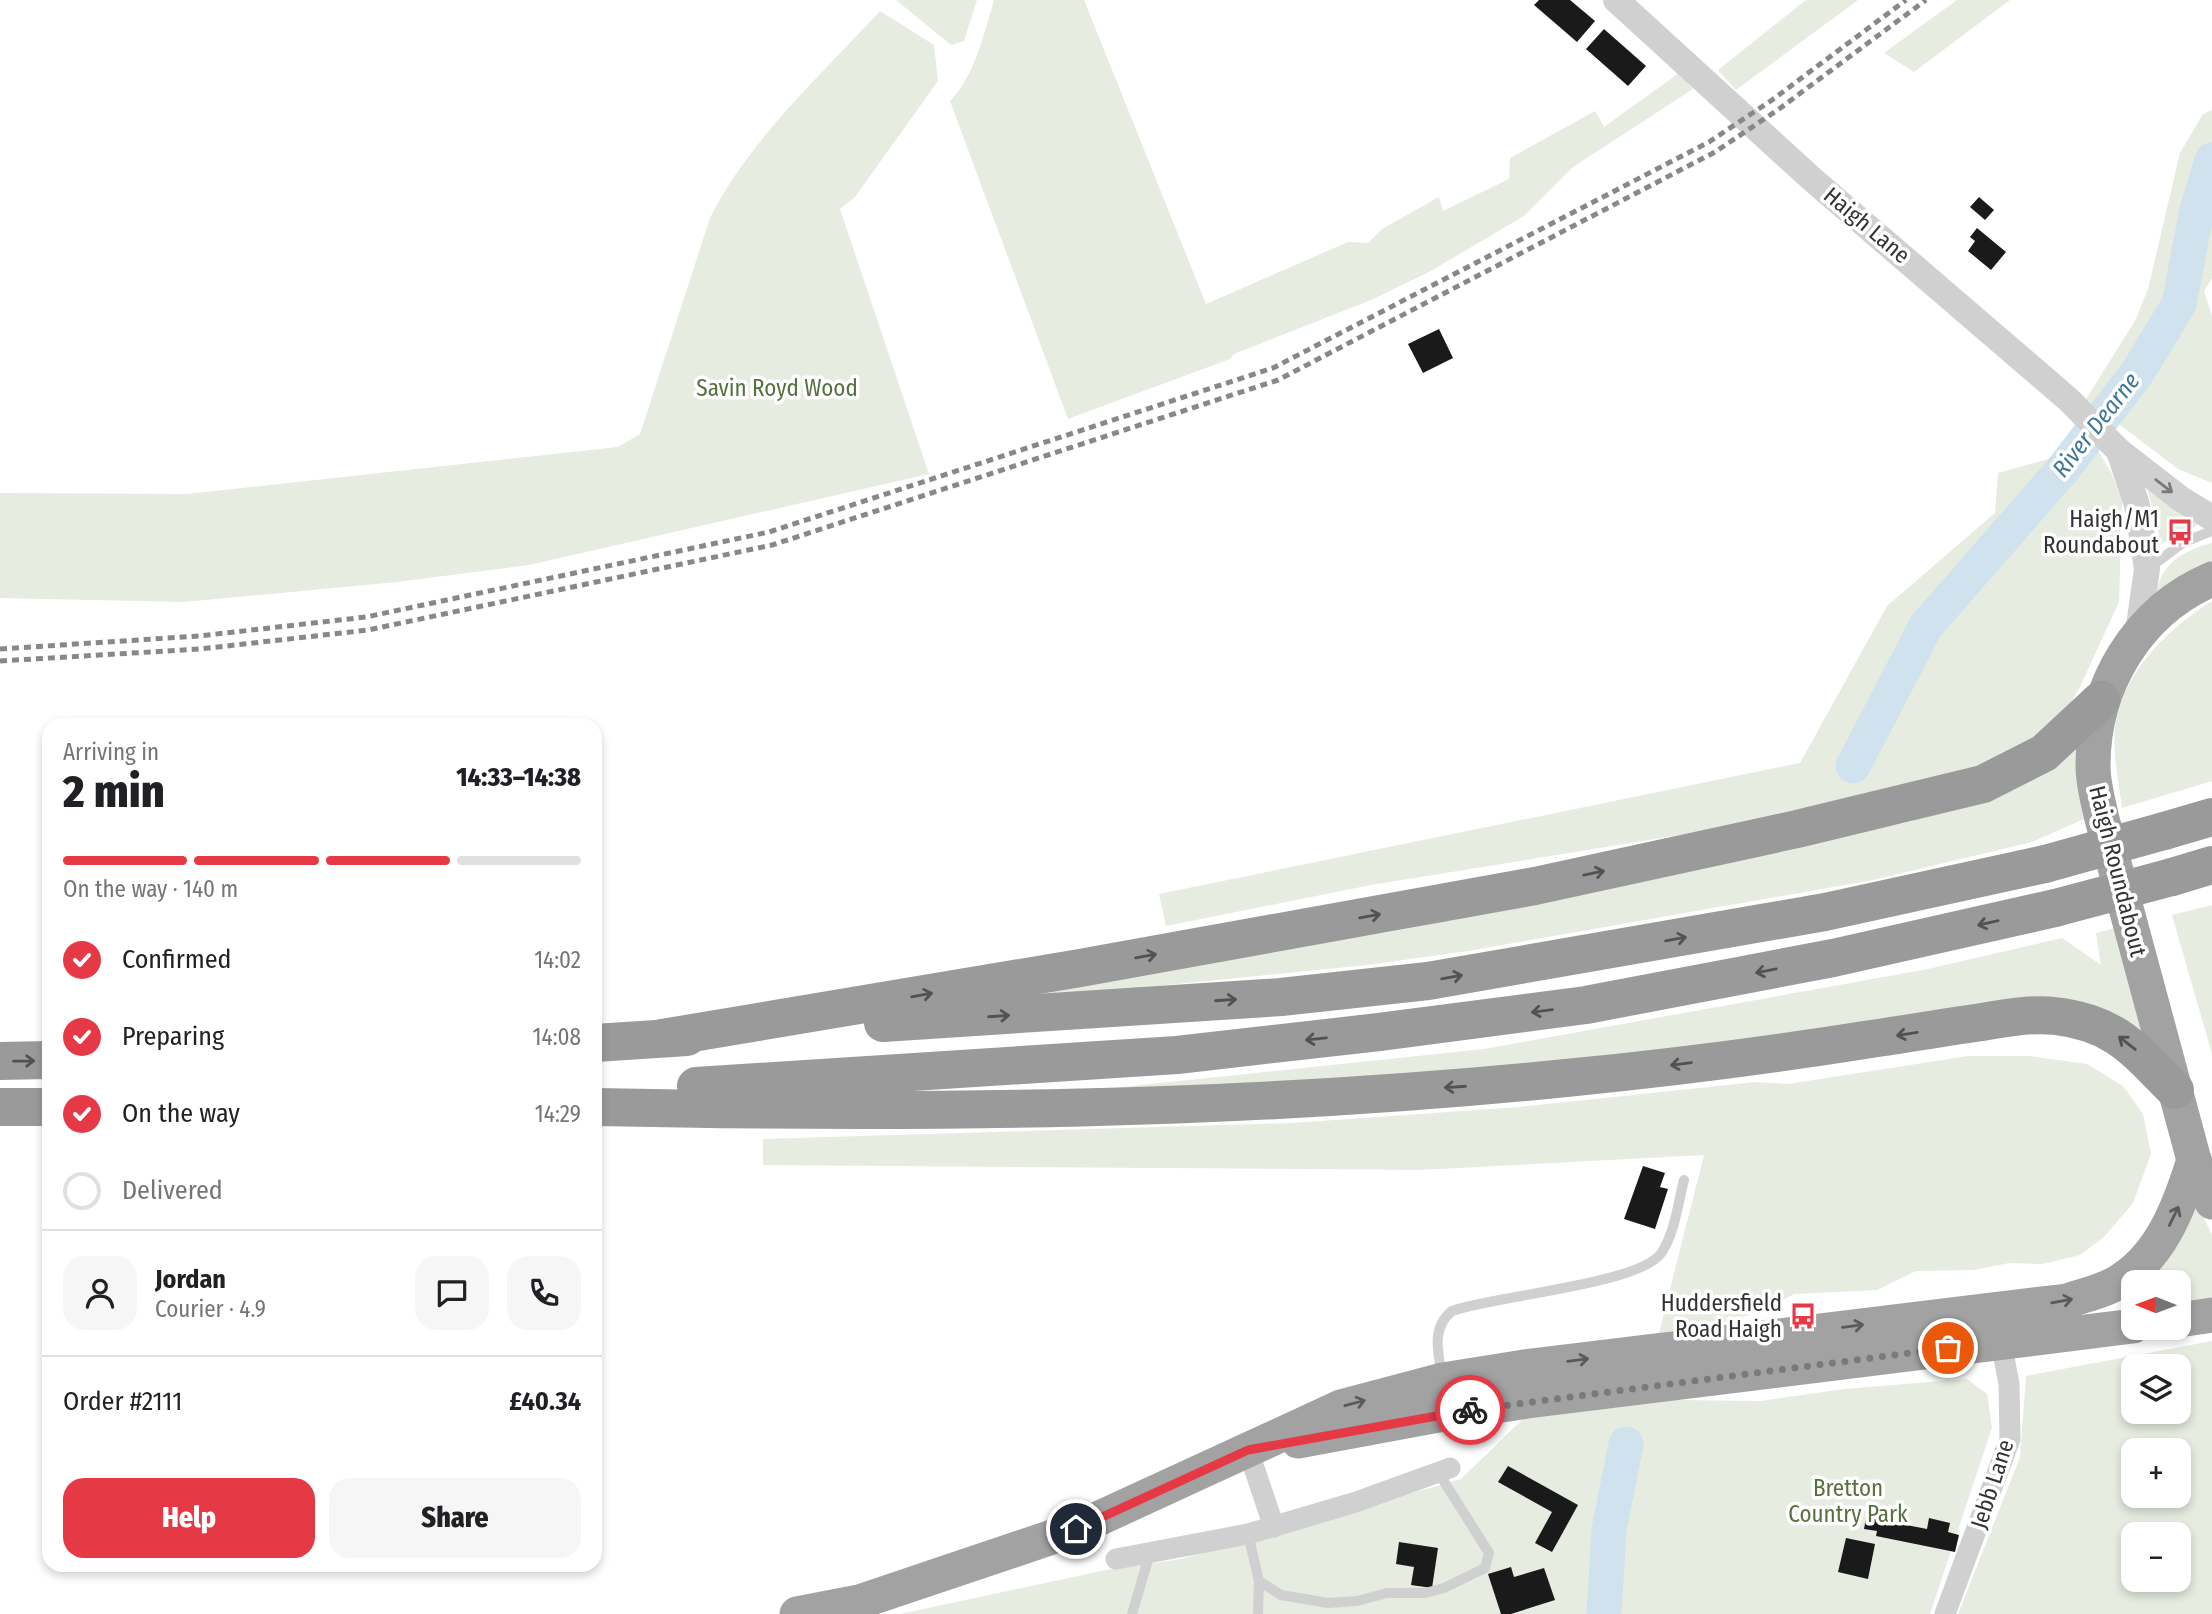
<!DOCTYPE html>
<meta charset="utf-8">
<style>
:root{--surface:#fff;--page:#f6f6f6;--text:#202124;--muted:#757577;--line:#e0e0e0;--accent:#e63946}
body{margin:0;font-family:"Fira Sans Condensed",sans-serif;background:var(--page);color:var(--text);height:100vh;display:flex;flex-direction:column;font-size:26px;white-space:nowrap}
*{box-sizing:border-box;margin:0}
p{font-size:23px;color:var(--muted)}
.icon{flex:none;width:38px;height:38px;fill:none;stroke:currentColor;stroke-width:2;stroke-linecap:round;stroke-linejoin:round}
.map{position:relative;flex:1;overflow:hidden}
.side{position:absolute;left:42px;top:718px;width:560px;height:854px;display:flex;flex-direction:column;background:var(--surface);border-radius:21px;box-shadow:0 4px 10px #0003}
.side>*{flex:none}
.needle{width:46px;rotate:271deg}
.fabs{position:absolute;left:2121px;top:1270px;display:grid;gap:14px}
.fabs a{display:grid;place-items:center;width:70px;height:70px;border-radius:14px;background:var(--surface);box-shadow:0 4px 10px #0003;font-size:35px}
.pin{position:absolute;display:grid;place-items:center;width:60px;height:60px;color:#fff;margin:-30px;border:4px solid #fff;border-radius:50%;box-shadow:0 2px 7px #0007}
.courier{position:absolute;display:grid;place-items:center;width:70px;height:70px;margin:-35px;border:5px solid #e63946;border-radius:50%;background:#fff;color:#222;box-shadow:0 2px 9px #0007}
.head em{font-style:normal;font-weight:800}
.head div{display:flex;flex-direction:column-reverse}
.head{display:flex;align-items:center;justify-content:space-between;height:119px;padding:0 21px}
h1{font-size:46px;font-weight:800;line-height:52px}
.bar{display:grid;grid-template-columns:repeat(4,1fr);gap:10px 7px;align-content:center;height:84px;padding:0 21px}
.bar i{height:9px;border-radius:5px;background:var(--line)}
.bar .active{background:var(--accent)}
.bar p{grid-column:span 4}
.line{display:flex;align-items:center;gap:18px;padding:0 21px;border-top:2px solid var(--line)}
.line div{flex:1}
.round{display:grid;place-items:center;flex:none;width:74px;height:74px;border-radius:21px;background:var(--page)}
ol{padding:0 21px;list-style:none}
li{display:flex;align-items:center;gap:21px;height:77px}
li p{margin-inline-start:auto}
li .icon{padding:7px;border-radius:50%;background:var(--accent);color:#fff;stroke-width:4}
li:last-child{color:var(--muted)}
li i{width:38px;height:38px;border:4px solid var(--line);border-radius:50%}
.button{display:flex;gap:14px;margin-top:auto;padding:14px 21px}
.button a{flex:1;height:80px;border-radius:21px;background:var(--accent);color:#fff;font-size:28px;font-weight:800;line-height:80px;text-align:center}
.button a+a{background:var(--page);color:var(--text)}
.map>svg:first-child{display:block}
.green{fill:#e6ecdf;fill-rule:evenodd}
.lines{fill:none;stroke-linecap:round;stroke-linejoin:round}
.river{stroke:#cfe2ee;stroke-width:35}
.building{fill:#1a1a1a}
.service{stroke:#d0d0d0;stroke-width:10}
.minor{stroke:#d0d0d0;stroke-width:21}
.tertiary{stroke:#d0d0d0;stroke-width:26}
.trunk{stroke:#a2a2a2;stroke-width:35}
.motorway{stroke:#9a9a9a;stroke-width:38}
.rail{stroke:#888;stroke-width:5;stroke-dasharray:7 5;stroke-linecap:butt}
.motorway-bridge{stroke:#9a9a9a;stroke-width:38}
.oneway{stroke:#7a7a7a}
.oneway2{stroke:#525252}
.oneway3{stroke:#5a5a5a}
.done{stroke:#7a7a7a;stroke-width:7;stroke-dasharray:0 12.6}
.route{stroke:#e63946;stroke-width:9}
.labels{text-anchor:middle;stroke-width:7;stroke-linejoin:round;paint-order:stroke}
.street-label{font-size:23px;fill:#333;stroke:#fff}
.park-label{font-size:23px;fill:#56703f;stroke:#fff}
.poi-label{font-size:23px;fill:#333;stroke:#fff;text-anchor:end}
.water-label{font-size:24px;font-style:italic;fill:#3f7597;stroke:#fff}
</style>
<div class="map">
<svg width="2212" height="1614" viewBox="0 0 2212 1614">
<rect width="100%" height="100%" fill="#fff"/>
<g class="green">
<polygon points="896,0 977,0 964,41 951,45"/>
<path d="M994 0H1084L1206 304 1348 242 1368 243 1382 229 1439 197 1443 211 1509 179 1510 158 1595 111 1604 127 1679 73 1693 89 1573 167 1524 216 1429 272 1371 300 1234 354 1230 359 1068 419 950 101C975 76 984 33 994 0Z"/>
<polygon points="1806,0 1858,0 1736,90 1718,70"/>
<polygon points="1957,0 2010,0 1914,72 1884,53"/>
<path d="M880 11 934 45 938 81 855 197 840 209 929 474 529 565 397 582 184 602 0 598V493L187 494 618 447 640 434 710 218C750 139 820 76 880 11Z"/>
<polygon points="2212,110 2212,278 2204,291 2212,316 2212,483 2178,469 2086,399 2135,321 2148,289 2180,153 2203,114"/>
<polygon points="2095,446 2112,474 2122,501 2119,602 2079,689 2048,740 2004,764 1680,835 1371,885 1166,926 1159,894 1800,763 1887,606 1995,513 1998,473"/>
<polygon points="2147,487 2198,525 2161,544"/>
<path d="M2212 543V566L2156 600C2158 565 2180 552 2212 543Z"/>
<path d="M2212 601V781L2122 808C2119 783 2111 744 2116 721 2127 668 2168 629 2212 601Z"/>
<polygon points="2088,735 2081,777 2084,819 2032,842 1873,880 1468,951 1367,965 1097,992 1006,994 1395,931 1914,821 1916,814"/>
<polygon points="2212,905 2212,1054 2172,915"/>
<polygon points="2119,927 2151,1045 2120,1027 1588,1066 1074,1092 1484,1049 1928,969 2062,938 2101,965 2096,933"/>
<polygon points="1968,1056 2029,1056 2087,1064 2123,1086 2143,1114 2151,1154 2133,1203 2104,1237 2080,1255 2042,1264 2009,1263 1974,1270 1916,1271 1877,1290 1795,1294 1737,1320 1659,1333 1704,1155 1420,1170 763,1165 763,1139 1292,1123 1519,1107 1756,1082 1788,1084"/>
<polygon points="2195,1199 2212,1235 2212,1307 2179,1312 2179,1283 2136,1283"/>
<path d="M2212 1341V1614H1958L2020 1457 2026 1376ZM2133 1367H2179V1412H2133ZM2133 1451H2179V1496H2133ZM2133 1535H2179V1580H2133Z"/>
<polygon points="1967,1379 1987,1394 1992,1428 1930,1614 900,1614 1106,1570 1181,1559 1461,1479 1523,1419 1676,1400 1761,1401 1844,1389"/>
</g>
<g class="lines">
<g class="river">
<polyline points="1853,766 1926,626 2064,468 2137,373 2179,304 2197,210 2212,160"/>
<polyline points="1604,1614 1609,1529 1626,1444"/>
</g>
</g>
<g class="building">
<polygon points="1539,0 1570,0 1595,21 1577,42 1534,5"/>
<polygon points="1604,29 1646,66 1628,86 1586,49"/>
<polygon points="1979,197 1994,210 1985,220 1970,207"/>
<polygon points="1977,228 2006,252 1991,270 1968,251 1975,241 1970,237"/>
<polygon points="1439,329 1453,358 1423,373 1408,344"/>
<polygon points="1643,1166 1665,1173 1660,1187 1668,1189 1655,1229 1624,1219"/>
<polygon points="1508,1466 1578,1505 1552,1552 1535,1543 1552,1512 1498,1482"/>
<polygon points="1868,1508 1898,1513 1896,1523 1927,1529 1929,1518 1950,1523 1948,1532 1959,1535 1955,1552 1876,1536 1877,1531 1864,1529"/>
<polygon points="1846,1538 1875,1544 1868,1579 1838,1572"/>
<polygon points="1399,1542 1438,1548 1432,1588 1411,1585 1414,1567 1396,1564"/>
<polygon points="1511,1567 1514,1577 1544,1568 1555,1600 1511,1614 1501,1614 1488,1574"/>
</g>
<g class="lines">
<g class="service">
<polyline points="2149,568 2184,542 2212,531"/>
<path d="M1442 1376C1438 1352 1431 1328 1452 1311 1493 1296 1643 1284 1662 1252 1675 1232 1678 1203 1684 1180"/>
<polyline points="1248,1534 1259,1581 1281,1595 1328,1603 1357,1601 1387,1593 1425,1593 1444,1588 1485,1568 1489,1553 1438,1472"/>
<polyline points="1132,1614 1150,1553"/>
<polyline points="1258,1614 1259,1581"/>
</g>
<g class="minor">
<polyline points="1248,1450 1274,1527"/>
<polyline points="1116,1559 1248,1534 1356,1502 1450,1468"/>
<polyline points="1945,1614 2010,1439 2009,1384 1999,1331"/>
</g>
<g class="tertiary">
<polyline points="1616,0 1813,180 2069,400 2119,451 2181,499 2212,518"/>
<polyline points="2119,451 2137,505 2147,569 2138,633"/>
</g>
<g class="trunk">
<path d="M2212 579C2137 611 2093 686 2093 766 2093 784 2098 801 2102 819L2194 1160 2212 1202"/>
<polyline points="2179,1320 2212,1315"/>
<polyline points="1298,1441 1449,1413 1528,1401 2133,1326"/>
<path d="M797 1614 859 1602 1076 1529 1341 1407 1443 1380 1531 1366 2067 1301C2082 1296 2099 1292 2113 1285 2160 1260 2179 1208 2194 1160"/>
</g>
<g class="motorway">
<polyline points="2164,831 2212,817"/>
<polyline points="2172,877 2212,865"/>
<polyline points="883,1023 1281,997 1428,981 1825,912 2045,864"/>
<polyline points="662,1038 1080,968 1535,886 1797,829 1983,784 2044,753 2101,700"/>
<polyline points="595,1043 687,1037"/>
<polyline points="0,1061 49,1060"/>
<polyline points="696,1086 1177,1055 1379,1032 1586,1005 1833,958 2055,908"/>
<polyline points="0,1107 49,1107"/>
<path d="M595 1107C919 1114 1243 1111 1566 1078 1668 1068 1770 1055 1871 1039 1906 1034 1940 1028 1975 1023 2001 1019 2029 1013 2055 1016 2116 1023 2135 1050 2175 1090"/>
</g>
<g class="rail">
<polyline points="0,649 199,636 366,617 769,532 1273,368 1709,142 1772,100 1906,0"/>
<polyline points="0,661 200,649 368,630 772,545 1278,380 1715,152 1779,109 1926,0"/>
</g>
<g class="motorway-bridge">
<polyline points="2045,864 2164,831"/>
<polyline points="2055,908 2172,877"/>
</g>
</g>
<defs><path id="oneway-shaft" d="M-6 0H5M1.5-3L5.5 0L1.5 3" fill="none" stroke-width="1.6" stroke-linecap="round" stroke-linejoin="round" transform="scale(1.75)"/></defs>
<use class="oneway" href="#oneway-shaft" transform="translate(2164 486) rotate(38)"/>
<g class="oneway2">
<use href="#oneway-shaft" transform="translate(1594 873) rotate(-12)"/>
<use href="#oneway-shaft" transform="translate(1370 916) rotate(-10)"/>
<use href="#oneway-shaft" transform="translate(1988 923) rotate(167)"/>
<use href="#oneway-shaft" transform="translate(1676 939) rotate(-10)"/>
<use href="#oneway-shaft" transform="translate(1146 956) rotate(-10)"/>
<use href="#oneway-shaft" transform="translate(1766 971) rotate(169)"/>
<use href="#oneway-shaft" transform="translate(1452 977) rotate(-10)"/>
<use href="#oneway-shaft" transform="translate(922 995) rotate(-10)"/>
<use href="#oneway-shaft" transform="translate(1226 1000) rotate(-4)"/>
<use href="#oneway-shaft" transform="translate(1542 1011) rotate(172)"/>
<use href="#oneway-shaft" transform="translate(999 1016) rotate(-4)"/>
<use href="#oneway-shaft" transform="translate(1907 1034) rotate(171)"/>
<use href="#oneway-shaft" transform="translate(1316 1039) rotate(174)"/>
<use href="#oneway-shaft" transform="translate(2127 1043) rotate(-142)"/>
<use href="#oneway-shaft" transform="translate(24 1061) rotate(-1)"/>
<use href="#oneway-shaft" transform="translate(1681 1064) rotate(173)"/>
<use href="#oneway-shaft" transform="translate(1455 1087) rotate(176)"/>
</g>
<g class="oneway3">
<use href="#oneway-shaft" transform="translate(2174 1216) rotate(-64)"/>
<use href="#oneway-shaft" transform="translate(2062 1301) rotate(-10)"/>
<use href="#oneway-shaft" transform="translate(1853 1326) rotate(-7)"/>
<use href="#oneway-shaft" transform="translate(1578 1360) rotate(-7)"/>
<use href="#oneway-shaft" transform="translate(1355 1403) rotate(-15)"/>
</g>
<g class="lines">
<polyline class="done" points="1470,1410 1948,1348"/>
<polyline class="route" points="1076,1529 1248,1450 1470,1410"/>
</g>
<defs>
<g id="bus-bare" transform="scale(2.1)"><path d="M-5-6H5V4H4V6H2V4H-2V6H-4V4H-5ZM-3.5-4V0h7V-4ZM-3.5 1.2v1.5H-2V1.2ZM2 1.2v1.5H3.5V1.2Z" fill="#e63946" stroke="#fff" stroke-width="2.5" paint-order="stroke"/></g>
</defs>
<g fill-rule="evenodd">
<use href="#bus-bare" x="2180" y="532"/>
<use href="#bus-bare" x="1803" y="1316"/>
</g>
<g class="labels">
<g class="street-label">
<text transform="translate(1867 225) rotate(40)" y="8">Haigh Lane</text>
<text transform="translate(2118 871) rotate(76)" y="8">Haigh Roundabout</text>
<text transform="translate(1992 1484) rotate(-72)" y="8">Jebb Lane</text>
</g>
<g class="park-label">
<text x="777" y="396">Savin Royd Wood</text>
<text x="1848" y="1496">Bretton<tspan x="1848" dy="26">Country Park</tspan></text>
</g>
<g class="poi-label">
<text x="2159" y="527">Haigh/M1<tspan x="2159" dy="26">Roundabout</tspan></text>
<text x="1782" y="1311">Huddersfield<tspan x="1782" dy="26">Road Haigh</tspan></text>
</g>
<g class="water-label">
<text transform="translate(2096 425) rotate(-52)" y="8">River Dearne</text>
</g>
</g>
</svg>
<div class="fabs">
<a><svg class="needle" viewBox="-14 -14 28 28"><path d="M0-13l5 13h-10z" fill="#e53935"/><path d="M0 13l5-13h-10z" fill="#757577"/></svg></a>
<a><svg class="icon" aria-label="layers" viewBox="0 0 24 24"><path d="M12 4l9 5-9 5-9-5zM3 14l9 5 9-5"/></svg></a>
<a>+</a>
<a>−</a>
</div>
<div class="pin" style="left:1948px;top:1348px;background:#ea580c"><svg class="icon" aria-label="bag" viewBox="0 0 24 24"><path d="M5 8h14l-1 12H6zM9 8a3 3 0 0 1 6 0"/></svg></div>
<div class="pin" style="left:1076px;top:1529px;background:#1f2937"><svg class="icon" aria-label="home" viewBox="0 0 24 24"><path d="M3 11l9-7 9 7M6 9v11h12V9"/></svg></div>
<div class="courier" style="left:1470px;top:1410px"><svg class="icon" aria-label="bike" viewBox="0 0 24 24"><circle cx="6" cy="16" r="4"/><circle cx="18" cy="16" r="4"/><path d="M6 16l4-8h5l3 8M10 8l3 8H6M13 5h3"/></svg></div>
<section class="side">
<div class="head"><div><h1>2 min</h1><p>Arriving in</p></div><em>14:33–14:38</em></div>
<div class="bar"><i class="active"></i><i class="active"></i><i class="active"></i><i></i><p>On the way · 140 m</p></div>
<ol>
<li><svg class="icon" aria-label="check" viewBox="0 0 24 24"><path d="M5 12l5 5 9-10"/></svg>Confirmed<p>14:02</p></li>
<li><svg class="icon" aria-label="check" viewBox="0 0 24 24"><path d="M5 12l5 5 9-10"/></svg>Preparing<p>14:08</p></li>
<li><svg class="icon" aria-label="check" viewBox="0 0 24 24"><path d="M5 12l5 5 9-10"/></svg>On the way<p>14:29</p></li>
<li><i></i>Delivered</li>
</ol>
<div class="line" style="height:126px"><a class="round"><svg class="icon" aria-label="person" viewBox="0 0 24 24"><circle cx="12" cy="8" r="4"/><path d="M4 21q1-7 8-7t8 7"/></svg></a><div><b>Jordan</b><p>Courier · 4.9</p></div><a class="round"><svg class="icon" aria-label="chat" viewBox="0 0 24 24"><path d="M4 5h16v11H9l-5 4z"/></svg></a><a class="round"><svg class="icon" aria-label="phone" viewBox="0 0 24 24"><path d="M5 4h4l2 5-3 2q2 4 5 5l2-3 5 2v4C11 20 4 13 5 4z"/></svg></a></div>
<div class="line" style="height:91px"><div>Order #2111</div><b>£40.34</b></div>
<div class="button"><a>Help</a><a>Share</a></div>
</section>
</div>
